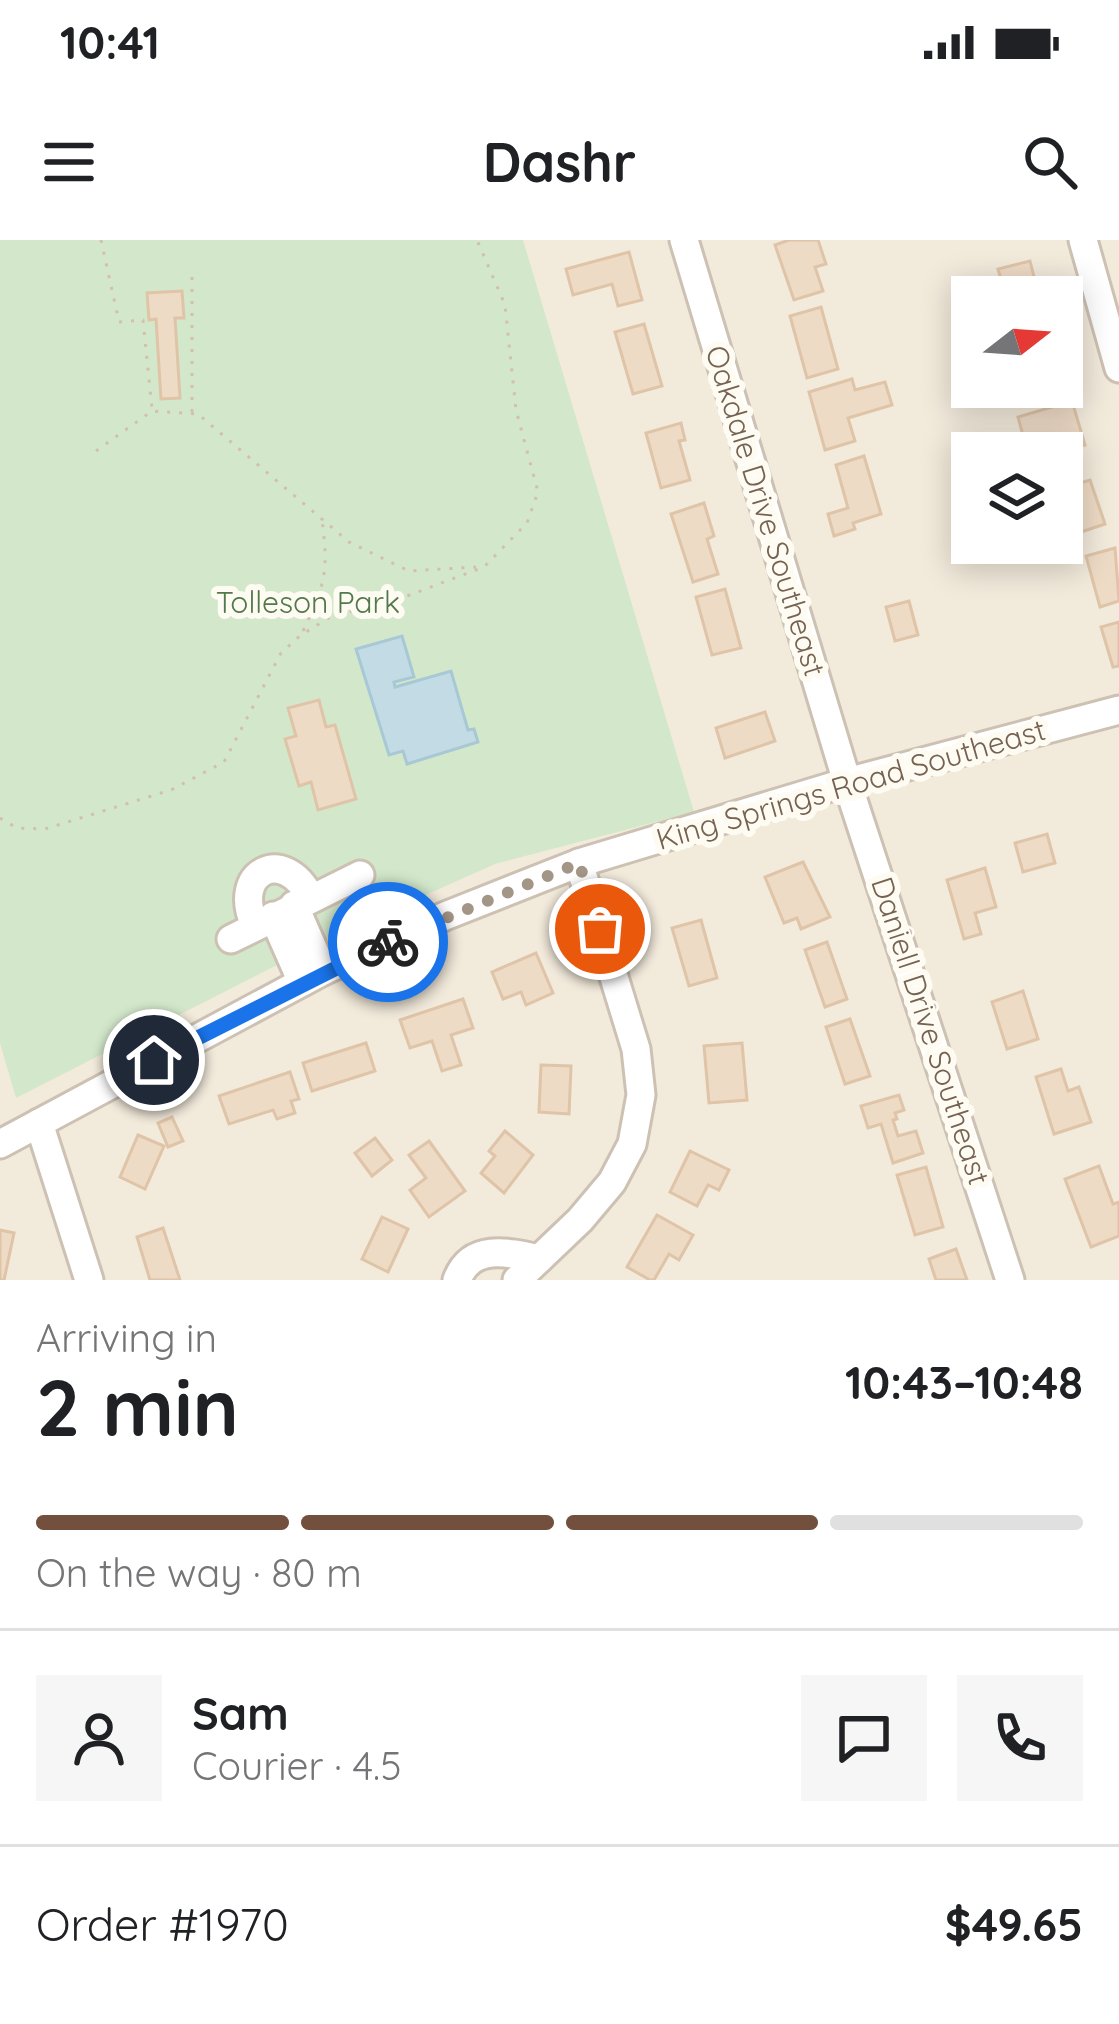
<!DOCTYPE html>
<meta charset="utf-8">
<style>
:root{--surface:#fff;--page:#f6f6f6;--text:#202124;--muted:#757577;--line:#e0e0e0;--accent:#73503e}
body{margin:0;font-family:Quicksand,sans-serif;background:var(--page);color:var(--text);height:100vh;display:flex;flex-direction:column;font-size:45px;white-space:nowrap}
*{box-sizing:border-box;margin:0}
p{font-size:39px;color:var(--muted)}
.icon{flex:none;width:66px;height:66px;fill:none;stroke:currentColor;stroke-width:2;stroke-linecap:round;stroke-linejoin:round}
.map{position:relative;height:1040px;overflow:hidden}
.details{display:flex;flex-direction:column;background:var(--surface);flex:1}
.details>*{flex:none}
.needle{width:78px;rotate:73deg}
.buttons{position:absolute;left:951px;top:36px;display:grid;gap:24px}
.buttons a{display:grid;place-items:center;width:132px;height:132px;border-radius:0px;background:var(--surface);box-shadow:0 6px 30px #0003;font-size:60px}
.pin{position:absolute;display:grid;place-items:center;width:102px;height:102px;color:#fff;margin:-51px;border:6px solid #fff;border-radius:50%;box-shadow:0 3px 12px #0007}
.courier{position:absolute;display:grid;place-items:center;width:120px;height:120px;margin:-60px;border:9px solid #1a73e8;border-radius:50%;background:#fff;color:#222;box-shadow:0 3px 15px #0007}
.headline em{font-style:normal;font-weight:700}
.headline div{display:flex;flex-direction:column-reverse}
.headline{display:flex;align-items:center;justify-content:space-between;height:204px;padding:0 36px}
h1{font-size:78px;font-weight:700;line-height:90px}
.bar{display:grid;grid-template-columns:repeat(4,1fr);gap:18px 12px;align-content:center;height:144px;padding:0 36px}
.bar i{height:15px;border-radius:9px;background:var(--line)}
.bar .current{background:var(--accent)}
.bar p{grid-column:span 4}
.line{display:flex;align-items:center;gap:30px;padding:0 36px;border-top:3px solid var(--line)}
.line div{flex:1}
.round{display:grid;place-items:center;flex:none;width:126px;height:126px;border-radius:0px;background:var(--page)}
.status{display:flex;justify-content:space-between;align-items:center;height:84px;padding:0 60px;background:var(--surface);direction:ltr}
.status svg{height:33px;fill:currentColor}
header{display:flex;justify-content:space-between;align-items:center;height:156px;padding:0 36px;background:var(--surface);font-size:54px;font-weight:700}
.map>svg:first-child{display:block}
.residential{fill:#f2eadb;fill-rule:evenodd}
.green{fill:#d3e8cb}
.water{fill:#c2dbe4;stroke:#a9c8d5;stroke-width:3}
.building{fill:#eedbc6;stroke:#dfc4a8;stroke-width:3}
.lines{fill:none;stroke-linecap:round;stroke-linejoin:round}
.minor-casing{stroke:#cdc1b3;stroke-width:33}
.path{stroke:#d4bfa9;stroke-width:3;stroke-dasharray:3 9;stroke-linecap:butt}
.minor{stroke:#fff;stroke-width:27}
.done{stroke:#a49687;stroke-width:12;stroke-dasharray:0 21.6}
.route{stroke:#1a73e8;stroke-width:15}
.labels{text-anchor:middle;stroke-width:12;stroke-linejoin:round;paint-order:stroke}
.street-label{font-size:30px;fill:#756251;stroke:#fefbf3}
.park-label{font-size:30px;fill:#52794a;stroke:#fefbf3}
</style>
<div class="status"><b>10:41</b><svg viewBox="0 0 49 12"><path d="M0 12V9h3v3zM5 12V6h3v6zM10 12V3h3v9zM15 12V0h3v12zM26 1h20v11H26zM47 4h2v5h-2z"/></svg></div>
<header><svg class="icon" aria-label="menu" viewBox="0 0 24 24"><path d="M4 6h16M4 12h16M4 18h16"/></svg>Dashr<svg class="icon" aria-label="search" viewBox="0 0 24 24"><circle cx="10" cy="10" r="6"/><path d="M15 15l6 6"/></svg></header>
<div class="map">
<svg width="1119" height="1040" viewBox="0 0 1119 1040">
<rect width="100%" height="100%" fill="#fbf7ec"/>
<path class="residential" d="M0 0H1119V1040H0ZM972 57H1062V147H972ZM972 213H1062V303H972Z"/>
<polygon class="green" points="0,0 523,0 694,572 495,624 336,695 16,858 0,803"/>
<polygon class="water" points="402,396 414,437 394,442 395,447 451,431 468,490 474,489 478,502 407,524 403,511 389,515 356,409"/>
<g class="building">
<polygon points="789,0 818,0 826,24 815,27 823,51 794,60 775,5"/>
<polygon points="629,12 642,60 618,66 612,44 573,55 566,29"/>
<polygon points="1030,21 1039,57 1006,57 998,29"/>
<polygon points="182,51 184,78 175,78 180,158 161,159 156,79 149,80 147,53"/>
<polygon points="821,67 838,129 807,138 790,76"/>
<polygon points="644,84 662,146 633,154 615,92"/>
<polygon points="852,139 855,150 885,142 892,165 848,178 855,201 825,210 809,152"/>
<polygon points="1072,161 1085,205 1076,208 1079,218 1062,223 1062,213 1052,213 1048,197 1025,203 1018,177"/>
<polygon points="681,183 685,200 679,201 690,240 661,248 646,193"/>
<polygon points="864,216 881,274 853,283 855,289 834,296 828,274 848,268 836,225"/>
<polygon points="1090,240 1105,284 1078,293 1063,248"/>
<polygon points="704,263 714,296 707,299 718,334 693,342 671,274"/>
<polygon points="1115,308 1119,361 1100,367 1086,316"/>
<polygon points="725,349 741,408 712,415 696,357"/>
<polygon points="909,361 918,395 895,401 886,367"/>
<polygon points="1119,382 1119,426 1113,427 1101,387"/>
<polygon points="319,460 326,487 335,485 356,559 318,570 311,542 299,546 285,499 296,496 288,468"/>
<polygon points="765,472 775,501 725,518 716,488"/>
<polygon points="1047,594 1055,623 1023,632 1015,603"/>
<polygon points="803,622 830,677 801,689 797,678 784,683 765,637"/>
<polygon points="985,628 996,667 975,673 981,694 964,699 947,640"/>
<polygon points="701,680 717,738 689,746 672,688"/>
<polygon points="827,702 847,759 825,767 805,710"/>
<polygon points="536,713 553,753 526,765 521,752 503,759 492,732"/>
<polygon points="1023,751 1038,799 1007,809 992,762"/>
<polygon points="463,759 473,788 451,795 461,825 442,831 432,801 410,808 400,780"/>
<polygon points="850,779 870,836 845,844 826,787"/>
<polygon points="366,803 375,831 312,851 303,823"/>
<polygon points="742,803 747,860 709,863 704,806"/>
<polygon points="541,825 571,826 569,874 539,872"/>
<polygon points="1061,829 1068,851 1079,847 1091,882 1054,894 1036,837"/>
<polygon points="290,832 299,859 291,861 295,873 277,879 273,870 229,884 219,856"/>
<polygon points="899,855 904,870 895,873 897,879 893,880 898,896 916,891 923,913 893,923 881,884 868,888 861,866"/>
<polygon points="172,877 183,901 168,907 158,883"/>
<polygon points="505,891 533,915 504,953 481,933 495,916 489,911"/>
<polygon points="138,895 164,906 145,949 120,937"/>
<polygon points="375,898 392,920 372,936 355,913"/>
<polygon points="429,901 465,951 429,977 410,950 426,938 409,915"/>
<polygon points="690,911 729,930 719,950 708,945 697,966 670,952"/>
<polygon points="1099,926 1113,964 1119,962 1119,996 1091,1007 1065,939"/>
<polygon points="926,927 943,987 915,995 897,935"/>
<polygon points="657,975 693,995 679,1020 669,1014 654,1040 650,1040 627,1027"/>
<polygon points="382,977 408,989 388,1032 362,1019"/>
<polygon points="163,988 180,1040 150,1040 137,997"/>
<polygon points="0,990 14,993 4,1040 0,1040"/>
<polygon points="956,1009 967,1040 936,1040 929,1019"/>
</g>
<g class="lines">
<g class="minor-casing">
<g id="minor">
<polyline points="684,0 847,542 1010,1040"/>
<polyline points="1083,0 1119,128"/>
<polyline points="294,665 323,731"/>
<polyline points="273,676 302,742"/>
<path d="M255 685C230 632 284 605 310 657"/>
<polyline points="231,699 360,635"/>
<polyline points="39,883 89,1040"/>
<polyline points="0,904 323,731 445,676 579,623 847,542 1119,470"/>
<path d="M457 1040C471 1003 508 1012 539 1019"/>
<polyline points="517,1040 580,980 612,942 632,904 641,855 636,809 579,623"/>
</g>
</g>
<g class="path">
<polyline points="101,0 119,82 143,80 152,169"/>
<polyline points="192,172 192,30"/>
<polyline points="96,211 152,171 198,174 349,302 409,331 476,327"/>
<path d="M303 391C325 344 329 332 322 280"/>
<polyline points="0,578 17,588 45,589 171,550 224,522 281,413 301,395 332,376 391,362 484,327 527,283 538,252 516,170 505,65 477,0"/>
</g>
<use href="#minor" class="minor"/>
</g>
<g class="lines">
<polyline class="done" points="388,702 579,623 600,689"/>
<polyline class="route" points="154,820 388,702"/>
</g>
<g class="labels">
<g class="street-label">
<text transform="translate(765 271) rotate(73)" y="10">Oakdale Drive Southeast</text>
<text transform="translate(851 545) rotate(-16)" y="10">King Springs Road Southeast</text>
<text transform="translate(930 791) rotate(72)" y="10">Daniell Drive Southeast</text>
</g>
<g class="park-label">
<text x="308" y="373">Tolleson Park</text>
</g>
</g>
</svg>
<div class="buttons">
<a><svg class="needle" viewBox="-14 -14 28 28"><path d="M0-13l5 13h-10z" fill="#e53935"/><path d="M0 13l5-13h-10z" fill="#757577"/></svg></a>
<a><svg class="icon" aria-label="layers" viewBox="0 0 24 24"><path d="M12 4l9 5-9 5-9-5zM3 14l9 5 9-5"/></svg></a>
</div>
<div class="pin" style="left:600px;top:689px;background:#ea580c"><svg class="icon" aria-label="bag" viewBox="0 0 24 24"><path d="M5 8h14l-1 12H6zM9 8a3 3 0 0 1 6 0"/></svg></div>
<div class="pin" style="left:154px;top:820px;background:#1f2937"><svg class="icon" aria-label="home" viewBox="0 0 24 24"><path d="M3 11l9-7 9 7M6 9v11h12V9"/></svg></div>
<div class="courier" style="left:388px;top:702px"><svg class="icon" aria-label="bike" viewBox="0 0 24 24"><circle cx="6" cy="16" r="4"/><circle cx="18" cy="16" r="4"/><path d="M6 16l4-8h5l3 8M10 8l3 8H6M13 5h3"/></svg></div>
</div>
<section class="details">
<div class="headline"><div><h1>2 min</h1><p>Arriving in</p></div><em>10:43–10:48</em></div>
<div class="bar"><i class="current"></i><i class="current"></i><i class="current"></i><i></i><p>On the way · 80 m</p></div>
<div class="line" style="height:216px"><a class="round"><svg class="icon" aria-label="person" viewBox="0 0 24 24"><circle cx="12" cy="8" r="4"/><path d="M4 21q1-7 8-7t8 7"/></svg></a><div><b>Sam</b><p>Courier · 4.5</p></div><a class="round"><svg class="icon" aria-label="chat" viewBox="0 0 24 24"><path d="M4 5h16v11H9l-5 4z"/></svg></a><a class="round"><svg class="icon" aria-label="phone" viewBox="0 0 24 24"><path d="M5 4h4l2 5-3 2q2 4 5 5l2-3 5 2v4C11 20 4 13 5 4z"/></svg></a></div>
<div class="line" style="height:156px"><div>Order #1970</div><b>$49.65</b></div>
</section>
